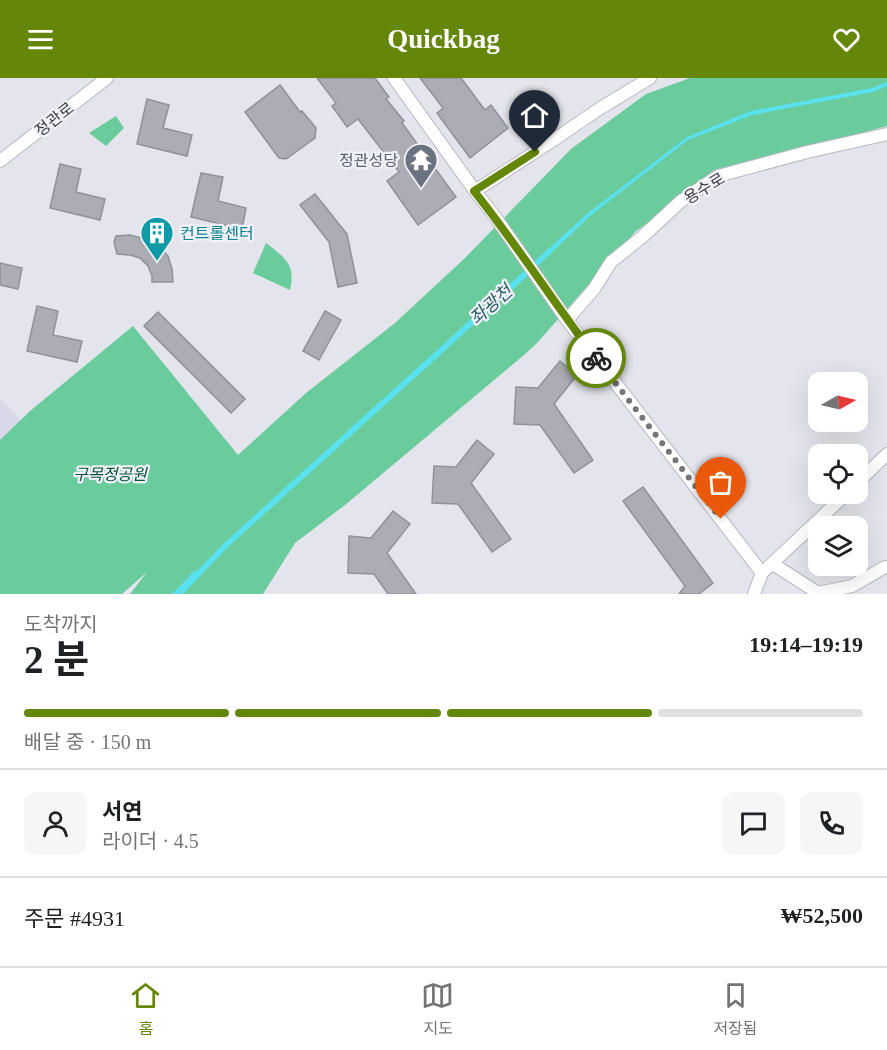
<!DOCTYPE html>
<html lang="ko">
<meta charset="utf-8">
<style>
:root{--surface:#fff;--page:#f6f6f6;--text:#202124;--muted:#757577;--line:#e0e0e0;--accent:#64870a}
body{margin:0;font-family:"Times New Roman","Noto Sans KR",serif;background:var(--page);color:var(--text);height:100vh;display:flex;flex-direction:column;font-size:22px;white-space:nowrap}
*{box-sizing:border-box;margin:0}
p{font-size:20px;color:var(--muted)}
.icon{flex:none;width:33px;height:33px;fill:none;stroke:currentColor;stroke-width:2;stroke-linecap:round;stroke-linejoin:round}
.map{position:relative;height:516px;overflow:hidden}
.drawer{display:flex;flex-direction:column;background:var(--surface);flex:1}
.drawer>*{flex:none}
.needle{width:39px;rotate:82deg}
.fabs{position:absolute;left:808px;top:294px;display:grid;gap:12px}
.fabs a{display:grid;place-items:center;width:60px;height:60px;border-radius:12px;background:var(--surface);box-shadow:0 6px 24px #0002;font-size:30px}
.pin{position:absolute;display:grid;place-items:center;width:51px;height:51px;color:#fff;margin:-62px -26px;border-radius:50% 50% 50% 0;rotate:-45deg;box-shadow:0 0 6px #0007}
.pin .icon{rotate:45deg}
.courier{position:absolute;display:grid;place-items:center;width:60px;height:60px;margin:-30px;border:4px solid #64870a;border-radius:50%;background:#fff;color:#222;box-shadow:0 2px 8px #0007}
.summary em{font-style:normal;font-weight:700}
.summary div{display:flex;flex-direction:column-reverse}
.summary{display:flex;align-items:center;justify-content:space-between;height:102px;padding:0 24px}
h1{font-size:39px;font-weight:700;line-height:45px}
.bar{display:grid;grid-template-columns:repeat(4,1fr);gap:9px 6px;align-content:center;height:72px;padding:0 24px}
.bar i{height:8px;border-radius:4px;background:var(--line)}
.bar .active{background:var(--accent)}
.bar p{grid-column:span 4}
.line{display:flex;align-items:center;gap:15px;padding:0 24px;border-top:2px solid var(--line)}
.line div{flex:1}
.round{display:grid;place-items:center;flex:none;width:63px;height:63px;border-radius:12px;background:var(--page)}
header{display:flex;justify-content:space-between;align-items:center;height:78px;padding:0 24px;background:var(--accent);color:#fff;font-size:27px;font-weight:700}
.dock{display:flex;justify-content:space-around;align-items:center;height:84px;border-top:2px solid var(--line);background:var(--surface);font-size:16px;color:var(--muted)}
.dock a{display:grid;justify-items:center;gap:3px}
.dock .active{color:var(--accent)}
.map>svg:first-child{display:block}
.built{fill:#d8d8e8}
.green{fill:#6acc9c}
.water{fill:#5ae1f0}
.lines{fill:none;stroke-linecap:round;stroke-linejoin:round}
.stream{stroke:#5ae1f0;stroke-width:4}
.building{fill:#acacb4;stroke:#909098;stroke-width:1.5}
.minor-casing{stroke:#b7b7bf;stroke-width:14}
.minor{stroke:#fff;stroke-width:12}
.done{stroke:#76767a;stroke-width:6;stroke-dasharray:0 10.8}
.route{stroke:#64870a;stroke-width:8}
.labels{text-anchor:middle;stroke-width:4.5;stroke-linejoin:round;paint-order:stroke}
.street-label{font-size:16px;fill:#3a3a3d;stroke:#f1f1fa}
.worship-label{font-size:16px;fill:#5b616d;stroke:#f1f1fa;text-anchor:end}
.culture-label{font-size:16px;fill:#0d838f;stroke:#f1f1fa;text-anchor:start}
.park-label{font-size:16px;font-style:italic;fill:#005435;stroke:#f1f1fa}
.water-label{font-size:18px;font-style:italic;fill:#275f65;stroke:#f1f1fa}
</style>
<header><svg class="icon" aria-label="menu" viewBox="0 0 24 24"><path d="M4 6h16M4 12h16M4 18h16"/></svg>Quickbag<svg class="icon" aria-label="heart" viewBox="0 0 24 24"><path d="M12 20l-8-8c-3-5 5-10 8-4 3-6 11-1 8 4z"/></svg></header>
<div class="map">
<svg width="887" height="516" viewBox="0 0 887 516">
<rect width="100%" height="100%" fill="#e4e4ec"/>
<polygon class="built" points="0,321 21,342 0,362"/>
<g class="green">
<polygon points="690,0 887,0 887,48 724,92 636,153 537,265 524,277 345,427 295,465 263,516 130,516 147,494 122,516 0,516 0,362 30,333 133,248 238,377 306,315 395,245 465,180 571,71 646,16"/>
<polygon points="116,38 124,50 106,68 89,55"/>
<path d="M266 165C285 180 296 186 290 212L253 195Z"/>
</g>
<polygon class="water" points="887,4 887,8 873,14 752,37 688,62 590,138 522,203 227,470 183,516 175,516 223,466 588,135 687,59 751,33 872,10"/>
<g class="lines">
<polyline class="stream" points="175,516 195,495"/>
</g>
<g class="building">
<polygon points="317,0 375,0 389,19 386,21 404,43 402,45 456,119 418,147 387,103 399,94 358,41 347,49 332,28 336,25"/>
<polygon points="420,0 461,0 485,32 491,27 508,50 470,80 437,35 443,30"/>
<polygon points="280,7 300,34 302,33 316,50 315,60 286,81 279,80 245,34"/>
<polygon points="147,21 169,27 163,50 192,57 187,78 137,66"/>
<polygon points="60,86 81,91 76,114 105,121 100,142 50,130"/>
<polygon points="201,95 223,99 218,123 246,130 242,151 191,139"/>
<polygon points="315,116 347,156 357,205 338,209 329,164 300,127"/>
<polygon points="130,157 145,161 158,168 168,178 172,191 173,204 152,204 152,198 148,188 140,180 130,177 117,176 114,164 116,158"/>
<polygon points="0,185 22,190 18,211 0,207"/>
<polygon points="37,228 58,233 53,257 82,263 77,284 27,273"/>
<polygon points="325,233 341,242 319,282 303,273"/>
<polygon points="158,234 245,321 231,335 144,248"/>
<polygon points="560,283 577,297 554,326 593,382 574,395 540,347 514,346 516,309 538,310"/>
<polygon points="477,362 494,376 471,405 511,461 492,474 458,426 432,425 434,388 456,389"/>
<polygon points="643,409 713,505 699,516 679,516 685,508 623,423"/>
<polygon points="393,433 410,446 387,475 416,516 388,516 374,496 348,495 349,458 371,460"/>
</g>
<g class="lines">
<g class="minor-casing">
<g id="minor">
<polyline points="394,0 475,113 496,140 567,242 762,495"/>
<polyline points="0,83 107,0"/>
<polyline points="475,113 555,61 599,31 650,0"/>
<polyline points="567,242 594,211 611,184 641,160 681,123 718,98 807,74 887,56"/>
<polyline points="858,404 887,376"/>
<polyline points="773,486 818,515 852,508 885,489"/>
<polyline points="754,516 762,495 846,416"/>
</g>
</g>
<use href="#minor" class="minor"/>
</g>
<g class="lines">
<polyline class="done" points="596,280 721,441"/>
<path class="route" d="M535 74 474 113C517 167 554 225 596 280"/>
</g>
<defs>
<g id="temple-pin" transform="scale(1.725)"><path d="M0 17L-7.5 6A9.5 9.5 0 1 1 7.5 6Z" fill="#6b7280" stroke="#f1f1fa"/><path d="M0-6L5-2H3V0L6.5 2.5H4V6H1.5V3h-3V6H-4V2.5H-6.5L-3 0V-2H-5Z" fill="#fff"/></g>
<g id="building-pin" transform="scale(1.725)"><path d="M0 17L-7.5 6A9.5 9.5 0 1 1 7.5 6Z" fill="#0f9aa8" stroke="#f1f1fa"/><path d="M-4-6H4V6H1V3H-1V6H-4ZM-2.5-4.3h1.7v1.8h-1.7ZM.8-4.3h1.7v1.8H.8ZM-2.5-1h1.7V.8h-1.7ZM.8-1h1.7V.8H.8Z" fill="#fff"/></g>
</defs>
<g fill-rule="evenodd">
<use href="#temple-pin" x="421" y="82"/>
<use href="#building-pin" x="157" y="155"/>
</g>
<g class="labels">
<g class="street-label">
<text transform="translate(54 41) rotate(-38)" y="6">정관로</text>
<text transform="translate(704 110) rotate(-31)" y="6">용수로</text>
</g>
<g class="worship-label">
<text x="398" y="88">정관성당</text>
</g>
<g class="culture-label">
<text x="180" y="161">컨트롤센터</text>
</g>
<g class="park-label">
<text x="110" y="402">구목정공원</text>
</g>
<g class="water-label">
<text transform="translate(491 227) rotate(-42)" y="6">좌광천</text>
</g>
</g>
</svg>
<div class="fabs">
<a><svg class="needle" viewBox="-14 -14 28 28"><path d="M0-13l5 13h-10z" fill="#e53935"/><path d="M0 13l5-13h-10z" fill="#757577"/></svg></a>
<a><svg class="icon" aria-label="locate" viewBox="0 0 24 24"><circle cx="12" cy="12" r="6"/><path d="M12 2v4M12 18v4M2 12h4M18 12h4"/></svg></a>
<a><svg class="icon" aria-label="layers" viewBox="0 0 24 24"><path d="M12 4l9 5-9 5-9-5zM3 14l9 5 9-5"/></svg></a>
</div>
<div class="pin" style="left:721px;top:441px;background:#ea580c"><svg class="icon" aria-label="bag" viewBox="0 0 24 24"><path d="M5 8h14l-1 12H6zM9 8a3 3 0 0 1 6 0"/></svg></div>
<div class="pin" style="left:535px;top:74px;background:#1f2937"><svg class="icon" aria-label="home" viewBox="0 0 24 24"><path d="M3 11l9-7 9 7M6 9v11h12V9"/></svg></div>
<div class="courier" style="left:596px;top:280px"><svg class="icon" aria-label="bike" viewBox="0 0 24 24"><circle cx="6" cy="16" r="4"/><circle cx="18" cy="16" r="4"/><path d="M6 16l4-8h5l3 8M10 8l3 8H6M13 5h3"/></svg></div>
</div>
<section class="drawer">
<div class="summary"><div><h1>2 분</h1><p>도착까지</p></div><em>19:14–19:19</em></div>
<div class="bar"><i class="active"></i><i class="active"></i><i class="active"></i><i></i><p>배달 중 · 150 m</p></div>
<div class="line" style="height:108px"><a class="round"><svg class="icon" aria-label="person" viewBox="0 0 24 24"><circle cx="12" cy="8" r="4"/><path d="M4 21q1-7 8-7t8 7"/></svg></a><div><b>서연</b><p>라이더 · 4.5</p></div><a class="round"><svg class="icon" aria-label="chat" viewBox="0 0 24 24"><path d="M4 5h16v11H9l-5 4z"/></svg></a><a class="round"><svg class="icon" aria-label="phone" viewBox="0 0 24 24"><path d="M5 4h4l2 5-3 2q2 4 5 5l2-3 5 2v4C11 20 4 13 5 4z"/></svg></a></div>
<div class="line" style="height:78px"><div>주문 #4931</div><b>₩52,500</b></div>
</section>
<nav class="dock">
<a class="active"><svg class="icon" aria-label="home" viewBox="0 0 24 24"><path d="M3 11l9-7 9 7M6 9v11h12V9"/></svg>홈</a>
<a><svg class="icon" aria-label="map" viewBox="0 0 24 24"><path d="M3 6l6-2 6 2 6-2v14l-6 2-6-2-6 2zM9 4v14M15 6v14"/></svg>지도</a>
<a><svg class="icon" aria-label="saved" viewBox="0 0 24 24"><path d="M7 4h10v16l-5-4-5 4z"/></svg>저장됨</a>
</nav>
